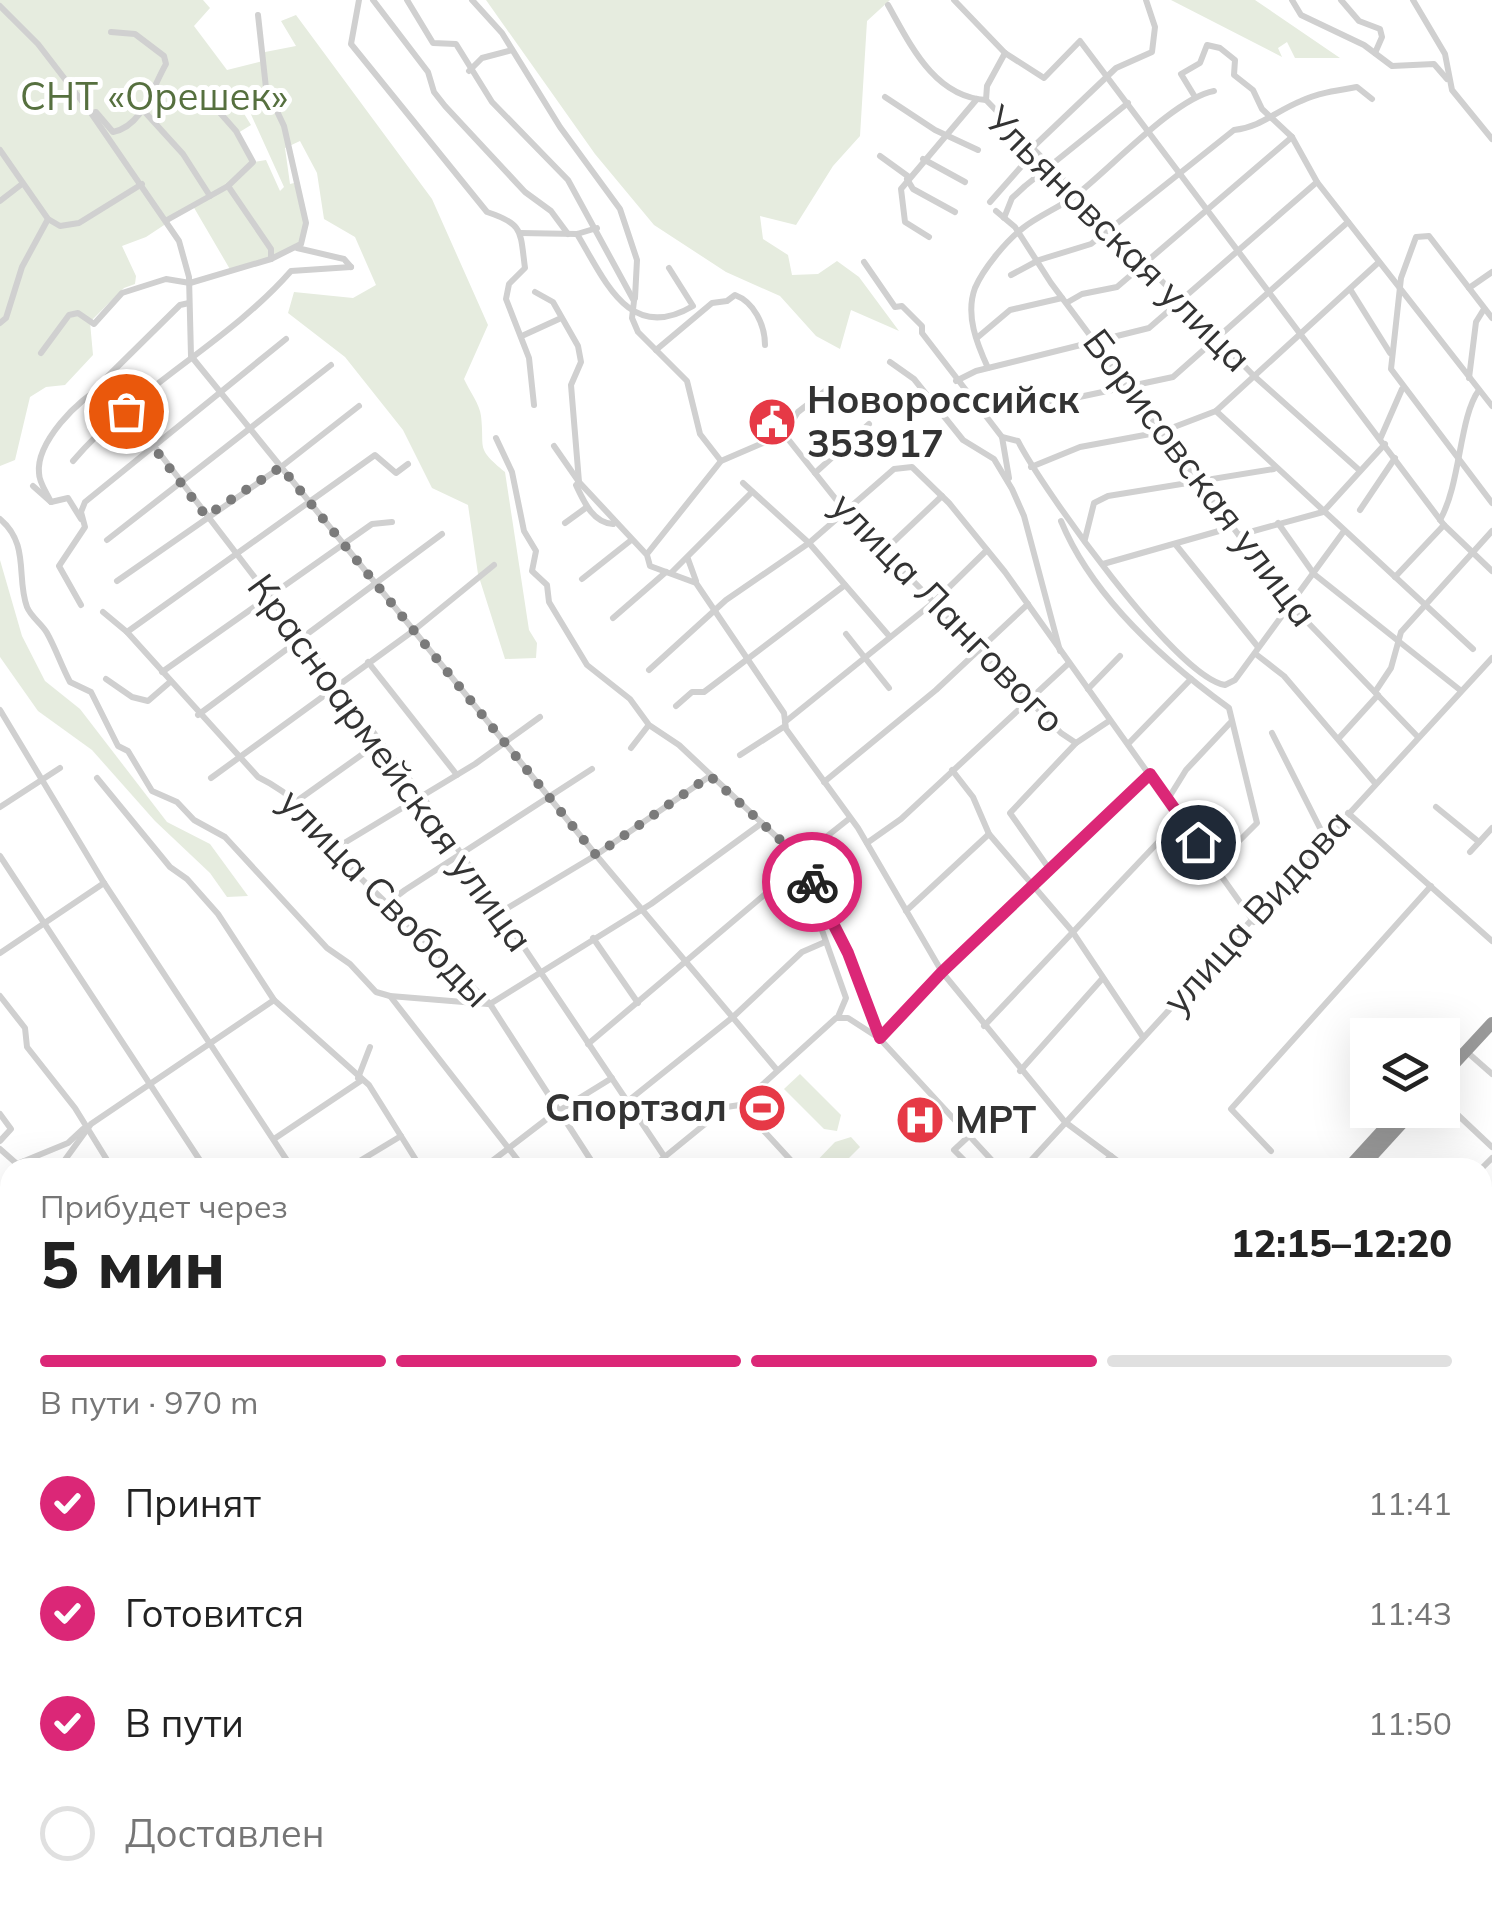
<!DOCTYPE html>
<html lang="ru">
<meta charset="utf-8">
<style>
:root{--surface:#fff;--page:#f2f2f2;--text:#222;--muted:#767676;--line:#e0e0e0;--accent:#db2777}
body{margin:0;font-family:Mulish,sans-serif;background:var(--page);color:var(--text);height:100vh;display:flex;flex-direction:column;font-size:38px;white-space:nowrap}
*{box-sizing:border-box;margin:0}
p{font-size:32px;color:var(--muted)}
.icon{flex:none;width:55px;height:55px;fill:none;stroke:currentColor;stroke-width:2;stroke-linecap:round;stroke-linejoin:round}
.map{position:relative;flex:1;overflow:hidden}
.sheet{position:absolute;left:0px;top:1158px;width:1492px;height:752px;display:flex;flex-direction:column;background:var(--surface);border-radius:30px 30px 0 0;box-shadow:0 10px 40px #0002}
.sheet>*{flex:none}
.controls{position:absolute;left:1350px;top:1018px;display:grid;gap:20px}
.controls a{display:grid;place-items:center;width:110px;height:110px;border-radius:0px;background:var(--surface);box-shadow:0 10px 40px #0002;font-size:50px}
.pin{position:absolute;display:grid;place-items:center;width:85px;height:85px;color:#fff;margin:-42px;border:5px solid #fff;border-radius:50%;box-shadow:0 2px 10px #0007}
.courier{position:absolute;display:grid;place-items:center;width:100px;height:100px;margin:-50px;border:8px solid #db2777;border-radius:50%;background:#fff;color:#222;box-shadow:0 2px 12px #0007}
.head em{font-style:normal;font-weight:800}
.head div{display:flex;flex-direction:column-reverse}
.head{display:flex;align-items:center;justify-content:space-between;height:170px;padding:0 40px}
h1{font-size:65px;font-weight:800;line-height:75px}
.bar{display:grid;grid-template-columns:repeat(4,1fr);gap:15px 10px;align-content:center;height:120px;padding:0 40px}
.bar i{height:12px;border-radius:8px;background:var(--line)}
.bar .selected{background:var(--accent)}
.bar p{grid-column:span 4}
ol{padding:0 40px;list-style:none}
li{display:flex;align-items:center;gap:30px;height:110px}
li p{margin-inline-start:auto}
li .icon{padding:10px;border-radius:50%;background:var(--accent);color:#fff;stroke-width:4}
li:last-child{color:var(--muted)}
li i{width:55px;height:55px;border:5px solid var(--line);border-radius:50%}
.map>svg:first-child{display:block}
.green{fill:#e6ecdf;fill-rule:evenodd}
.water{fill:#cfe2ee}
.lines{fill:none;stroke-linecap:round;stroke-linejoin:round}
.river{stroke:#cfe2ee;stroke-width:8}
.minor{stroke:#d0d0d0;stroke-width:6}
.highway{stroke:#9a9a9a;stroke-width:12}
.rail-casing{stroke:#888;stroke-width:6}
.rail{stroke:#fff;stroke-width:2.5;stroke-dasharray:8;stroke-linecap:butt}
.done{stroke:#7a7a7a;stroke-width:10;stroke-dasharray:0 18}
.route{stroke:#db2777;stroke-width:12}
.labels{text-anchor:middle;stroke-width:10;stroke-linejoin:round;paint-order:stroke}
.park-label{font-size:38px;fill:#56703f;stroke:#fff}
.street-label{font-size:38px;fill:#333;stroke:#fff}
.poi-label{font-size:38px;font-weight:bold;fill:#333;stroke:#fff;text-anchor:start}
</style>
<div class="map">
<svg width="1492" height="1909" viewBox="0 0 1492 1909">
<rect width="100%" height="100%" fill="#fff"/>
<g class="green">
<path d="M0 0H203L210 8 194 26 227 70 263 61 265 52 296 46 281 21 296 15 432 199 488 325 464 379C469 390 480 405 481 416 485 450 475 447 505 472L529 630 537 643 536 658 505 659 478 574 468 505 432 488 403 430 345 357 288 313 294 292 353 298 376 285 355 237 324 219 317 173 300 141 285 148 290 184 294 183 306 223 296 249 231 271 193 206 146 237 122 246 136 276 135 284 124 288 90 322 93 355 65 385 46 387 30 397 15 460 0 466ZM235 99H244L284 187 280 191 266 160 254 162 238 133 251 125Z"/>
<polygon points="486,0 890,0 867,21 860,136 833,166 796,225 760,216 763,239 788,255 792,275 818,274 837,261 859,277 899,331 851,310 840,349 816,336 780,296 726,272 654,225 595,154"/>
<polygon points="1171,0 1255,0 1340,58 1295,58 1287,42 1278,48 1282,57"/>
<polygon points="0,560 22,636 45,681 80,709 167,822 210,844 248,896 227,897 210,873 155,821 92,750 38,711 0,657"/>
<polygon points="800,1074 841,1115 837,1131 824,1129 784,1089"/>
<polygon points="851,1137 860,1147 840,1167 811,1167 835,1142"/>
<polygon points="247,1900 338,1900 347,1909 249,1909"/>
<polygon points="369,1900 498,1900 483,1909 375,1909"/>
<polygon points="757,1900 842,1900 826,1909 762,1909"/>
</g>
<g class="water">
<polygon points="921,1900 1071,1900 1076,1909 901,1909"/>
<polygon points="1164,1900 1312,1900 1303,1909 1154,1909"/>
</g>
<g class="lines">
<polyline class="river" points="1482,1727 1492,1717"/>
<g class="minor">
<path d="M359 0 351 44 487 212C524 224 520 231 525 268L509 284 506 299 529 358 534 405"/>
<polyline points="373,0 428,72 434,92 445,106 525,192 551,211 568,234"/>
<polyline points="407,0 433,43 456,44 492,102 568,180 634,301 632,318 638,332 687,381 700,434 721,461"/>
<polyline points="472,0 502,33 560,127 620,209 637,260 635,298"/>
<polyline points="954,0 1005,53 1044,78 1080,41 1444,525 1492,571"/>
<polyline points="1292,0 1301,15 1364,45 1392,66 1434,64 1447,79"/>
<polyline points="1341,0 1359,21 1380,29 1382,37 1375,53"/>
<polyline points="1413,0 1445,54 1452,90 1492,139"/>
<path d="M888 5C910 44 934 97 986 100L1254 376 1358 469"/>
<polyline points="0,6 38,44 91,113 179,241 189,277 191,356 596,855 777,1070"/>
<polyline points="469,71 482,58 512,50"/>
<polyline points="885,97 935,130 978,150"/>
<polyline points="1195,97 1181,74 1200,63 1207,45 1220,48 1235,60 1234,75 1253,90 1262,109 1292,137 1317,182 1492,406"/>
<polyline points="986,100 987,86 1005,53"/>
<polyline points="143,110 183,154 210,196"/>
<path d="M91 113 96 112 113 132C143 126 152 88 166 64L164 56 135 34 111 32"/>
<polyline points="1031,149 1116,68 1152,52 1155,27 1146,0"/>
<polyline points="0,150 48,219 60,226 79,223 142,184"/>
<polyline points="880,156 909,177"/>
<polyline points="923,159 965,182"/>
<polyline points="907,179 913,189 955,212"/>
<polyline points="228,186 271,249 271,259"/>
<polyline points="0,201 22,184"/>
<polyline points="990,202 1034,152"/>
<polyline points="996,211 1015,227 1051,283 1290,604 1418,737"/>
<polyline points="1004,218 1012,198 1025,186 1128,103"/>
<polyline points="167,220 228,186 253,162 236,131 206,97"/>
<polyline points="520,233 577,234 597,228"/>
<path d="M577 234C605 280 629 344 693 306L669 268"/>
<polyline points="929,237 905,222 901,189 977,99"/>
<polyline points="297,248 344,259 351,267"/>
<path d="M864 262 895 307 902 306 922 326V333L1002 437 1018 441C1042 488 1176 677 1225 685L1235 680 1344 531"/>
<path d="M1011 275 1039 260 1091 244 1234 130C1261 127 1276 111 1301 101 1318 93 1339 90 1357 87L1372 99"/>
<polyline points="1469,288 1492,272"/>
<polyline points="1350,289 1390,353"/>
<polyline points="535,292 553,302 578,346 581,362 571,385 579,482 647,555 650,566 696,583 784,713 786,729 858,828 942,972 1065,1122 1127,1168"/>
<polyline points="1068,302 1082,294 1117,287 1292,137"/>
<polyline points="189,303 180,305 104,380 104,387 154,446 423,797 664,1156"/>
<polyline points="1492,318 1429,236 1416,237 1401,278 1391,369 1492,503"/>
<polyline points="0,323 6,318 22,267 48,219"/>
<polyline points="524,335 559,319"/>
<polyline points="978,337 1010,310 1062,298"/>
<path d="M656 350 712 303 727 301 735 295C754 302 765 325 765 345"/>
<polyline points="41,353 69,315 78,313 94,324 122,293 166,279 190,283 271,259 301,244 306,223 284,126 266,88 258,15"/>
<polyline points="890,362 914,379 963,440 994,459 1012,489 1024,516 1060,651"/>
<path d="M988 368C977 344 965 315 975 288 983 269 1006 241 1023 228 1038 216 1058 208 1075 196 1110 169 1175 98 1214 91"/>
<polyline points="1469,378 1476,322 1484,309"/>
<polyline points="956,381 976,371 1149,328 1317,182"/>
<polyline points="1037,406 1173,377 1348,222"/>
<polyline points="1216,411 1473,649"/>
<polyline points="784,434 846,512 1061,733 1076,743"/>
<polyline points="1002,437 1009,478"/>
<polyline points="1381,437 1402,389"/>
<polyline points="496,438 512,472 524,531 536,551 532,571 547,585 549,602 587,665 630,699 649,725 679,745 798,857 848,953 880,1039 999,1168"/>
<path d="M554 446 579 482 576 485C584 502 593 523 613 524"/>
<path d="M73 461C136 387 229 342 291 271L351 267"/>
<polyline points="1031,467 1080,447 1161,432 1216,411 1379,262"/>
<polyline points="815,473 869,424"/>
<polyline points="743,483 809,543 890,637"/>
<polyline points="33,486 51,502 68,498 81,519"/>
<path d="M51 502C47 493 39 483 39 473 36 443 78 398 104 387"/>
<polyline points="1360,510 1395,458"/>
<path d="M0 519C30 544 16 578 27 607 31 617 42 624 47 633 56 649 61 665 70 682L91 692 118 746 128 751 152 791 177 802 194 820 225 837 327 948 350 964 376 992 390 996 524 1168"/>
<path d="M1440 520C1461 483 1459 417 1479 390"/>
<path d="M1061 521C1092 596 1164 661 1229 708L1257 823 1214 866"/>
<polyline points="565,523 587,507"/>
<polyline points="1278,523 1314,574 1460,690"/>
<polyline points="1239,535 1323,512 1385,444"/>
<polyline points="1085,539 1094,503 1108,496 1274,469"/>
<polyline points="107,540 331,365"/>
<polyline points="1176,545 1258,647"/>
<polyline points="885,550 942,496"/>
<polyline points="647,554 721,461 784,434 798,412 833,385"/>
<polyline points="688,559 696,581"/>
<polyline points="1103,564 1233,527"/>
<polyline points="672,572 752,492"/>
<polyline points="1395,577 1444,525"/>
<polyline points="582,579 630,541"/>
<polyline points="117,581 281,467 359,406"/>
<polyline points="81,605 59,566 85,527 81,512 85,502 286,339"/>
<path d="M103 612 127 632 258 777C289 792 326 824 340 858L490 1004 596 1168"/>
<polyline points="613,618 666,572"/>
<polyline points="127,632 375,455 396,473 408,464"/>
<polyline points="846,634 889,688"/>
<polyline points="1257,655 1284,676 1375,783"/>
<polyline points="368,662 457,775"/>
<polyline points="649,670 726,600 809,543 894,469 912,467 949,503 1005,572 1254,922"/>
<polyline points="162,672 372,524 392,522"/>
<polyline points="106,679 132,697 148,701 170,682"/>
<polyline points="1088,689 1120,656"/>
<polyline points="1375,692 1391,668 1401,632 1492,531"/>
<polyline points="676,706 692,692 704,692 845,585"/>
<polyline points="0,710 104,883 292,1168"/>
<polyline points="198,715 442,534"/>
<polyline points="785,722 934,602 987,550"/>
<polyline points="1272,733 1325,838"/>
<polyline points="1339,738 1378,695"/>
<polyline points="1128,744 1191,679"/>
<polyline points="631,748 648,726"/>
<polyline points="740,755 785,726"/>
<polyline points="952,770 973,797 989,834 1072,931 1143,1037"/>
<polyline points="97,778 170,867 187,879 218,914 274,1000 369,1085 421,1168"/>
<polyline points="211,778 413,631 494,565"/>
<polyline points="824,782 936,690 1028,604"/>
<polyline points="1168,799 1186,770 1230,723"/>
<polyline points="294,803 381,741"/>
<polyline points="0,807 60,768"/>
<polyline points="1436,807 1479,842"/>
<polyline points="1348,813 1492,941"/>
<polyline points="867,843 901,819 1069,663"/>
<polyline points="336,848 475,764 540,717"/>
<polyline points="811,849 850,818"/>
<polyline points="1470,852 1492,828"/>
<polyline points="0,856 205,1168"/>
<polyline points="1050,870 1010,813 1076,743 1109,721"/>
<polyline points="818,892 812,902 846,998 838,1017"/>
<polyline points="393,911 393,899 405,890 592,769"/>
<polyline points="906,911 989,834"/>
<polyline points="501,912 596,855 710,776"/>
<polyline points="593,938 638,1003"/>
<polyline points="0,953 104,883"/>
<polyline points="0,996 25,1028 27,1047 75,1108 112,1168"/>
<polyline points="390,996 488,1004"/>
<polyline points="490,1004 651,904 762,823"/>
<polyline points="984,1026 1182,817"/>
<polyline points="880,1039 942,972 1150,774"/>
<polyline points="588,1044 802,863"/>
<polyline points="1467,1052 1492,1074"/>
<polyline points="1020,1071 1102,979"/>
<polyline points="358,1078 370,1047"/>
<polyline points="1442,1100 1492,1147"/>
<polyline points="628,1101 733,1017 802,952 825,942"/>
<polyline points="740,1105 798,1168"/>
<polyline points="0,1114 11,1129 0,1141"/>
<polyline points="969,1136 954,1150 972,1168"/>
<polyline points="274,1139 362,1080"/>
<polyline points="0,1149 17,1164 68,1143 83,1129"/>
<polyline points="1271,1151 1231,1109 1431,886"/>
<polyline points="59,1168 91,1124 274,1000"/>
<polyline points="348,1168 401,1136"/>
<polyline points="483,1168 552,1115 612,1078"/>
<polyline points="651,1168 726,1107 740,1105 836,1018 848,1018 879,1038"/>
<polyline points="1024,1168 1492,658"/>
<polyline points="1100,1168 1111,1156"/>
<polyline points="1482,1168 1492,1158"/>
<polyline points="0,1209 10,1219"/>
<polyline points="0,1271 10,1280"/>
<polyline points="0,1362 10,1368"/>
<polyline points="5,1364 10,1333"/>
<polyline points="0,1538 10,1539"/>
<polyline points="0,1601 10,1594"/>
<polyline points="0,1668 10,1660"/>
<polyline points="0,1738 10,1731"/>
<polyline points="0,1797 10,1790"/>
<polyline points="0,1848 10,1850"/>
<polyline points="0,1862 10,1856"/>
<polyline points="1482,1886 1492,1897"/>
<polyline points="100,1900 105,1909"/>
<polyline points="215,1900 220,1909"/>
<polyline points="641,1900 647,1909"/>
<polyline points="660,1900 666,1909"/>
<polyline points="37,1909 52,1900"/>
<polyline points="498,1909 513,1900"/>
<polyline points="728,1909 737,1904"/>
<polyline points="835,1909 853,1900"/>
</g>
<g class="highway">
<polyline points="1442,1077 1492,1023"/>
<polyline points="1348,1168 1401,1110"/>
<polyline points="1361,1168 1414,1110"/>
<polyline points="1482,1435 1492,1442"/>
</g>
<g class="rail-casing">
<g id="rail">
<polyline points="1482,1386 1492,1392"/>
<polyline points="1482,1448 1492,1441"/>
<polyline points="1482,1814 1492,1805"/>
<polyline points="1150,1909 1159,1900"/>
</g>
</g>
<use href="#rail" class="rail"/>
</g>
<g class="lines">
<polyline class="done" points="126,411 206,516 281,467 596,855 710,776 798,856 812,882"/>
<polyline class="route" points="812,882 848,953 880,1038 942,972 1150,774 1198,842"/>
</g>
<defs>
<g id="civic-disc" transform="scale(2.5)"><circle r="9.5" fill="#e63946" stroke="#fff"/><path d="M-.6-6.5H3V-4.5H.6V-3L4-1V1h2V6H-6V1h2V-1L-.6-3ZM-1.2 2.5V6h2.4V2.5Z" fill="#fff"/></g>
<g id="stadium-disc" transform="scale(2.5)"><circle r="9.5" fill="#e63946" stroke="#fff"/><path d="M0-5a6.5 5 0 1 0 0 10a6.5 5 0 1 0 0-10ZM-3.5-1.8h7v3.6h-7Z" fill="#fff"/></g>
<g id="hospital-disc" transform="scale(2.5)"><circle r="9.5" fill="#e63946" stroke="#fff"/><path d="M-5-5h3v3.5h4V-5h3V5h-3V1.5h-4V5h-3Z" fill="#fff"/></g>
</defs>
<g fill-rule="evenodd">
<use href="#civic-disc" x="772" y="422"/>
<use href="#stadium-disc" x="762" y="1108"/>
<use href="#hospital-disc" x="920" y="1120"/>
</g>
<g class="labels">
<g class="park-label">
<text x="154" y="110">СНТ «Орешек»</text>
</g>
<g class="street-label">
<text transform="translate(1118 239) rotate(45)" y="13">Ульяновская улица</text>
<text transform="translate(1200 478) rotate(53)" y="13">Борисовская улица</text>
<text transform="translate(948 613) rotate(46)" y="13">улица Лангового</text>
<text transform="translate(390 763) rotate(54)" y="13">Красноармейская улица</text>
<text transform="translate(385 898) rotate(46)" y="13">улица Свободы</text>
<text transform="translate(1257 912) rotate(-48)" y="13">улица Видова</text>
</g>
<g class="poi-label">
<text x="807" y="413">Новороссийск<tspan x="807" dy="44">353917</tspan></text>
<text x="727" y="1121" text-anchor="end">Спортзал</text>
<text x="955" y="1133">МРТ</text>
</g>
</g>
</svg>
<div class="controls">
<a><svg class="icon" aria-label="layers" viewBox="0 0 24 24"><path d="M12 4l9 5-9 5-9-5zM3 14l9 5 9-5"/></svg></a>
</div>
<div class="pin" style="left:126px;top:411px;background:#ea580c"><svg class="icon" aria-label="bag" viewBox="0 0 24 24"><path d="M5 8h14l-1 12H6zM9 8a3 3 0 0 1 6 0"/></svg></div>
<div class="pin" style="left:1198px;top:842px;background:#1f2937"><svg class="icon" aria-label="home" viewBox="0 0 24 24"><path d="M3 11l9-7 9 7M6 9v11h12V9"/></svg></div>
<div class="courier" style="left:812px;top:882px"><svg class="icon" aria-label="bike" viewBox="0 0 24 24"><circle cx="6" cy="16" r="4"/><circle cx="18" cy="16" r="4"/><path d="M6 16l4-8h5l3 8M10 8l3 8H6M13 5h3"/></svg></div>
<section class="sheet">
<div class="head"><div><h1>5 мин</h1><p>Прибудет через</p></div><em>12:15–12:20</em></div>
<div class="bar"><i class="selected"></i><i class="selected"></i><i class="selected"></i><i></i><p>В пути · 970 m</p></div>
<ol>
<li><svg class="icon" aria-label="check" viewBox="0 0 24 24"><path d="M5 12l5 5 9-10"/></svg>Принят<p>11:41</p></li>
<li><svg class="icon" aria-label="check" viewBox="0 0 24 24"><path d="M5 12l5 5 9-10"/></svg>Готовится<p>11:43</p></li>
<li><svg class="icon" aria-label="check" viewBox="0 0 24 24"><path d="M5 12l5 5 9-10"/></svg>В пути<p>11:50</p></li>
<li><i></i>Доставлен</li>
</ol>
</section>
</div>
